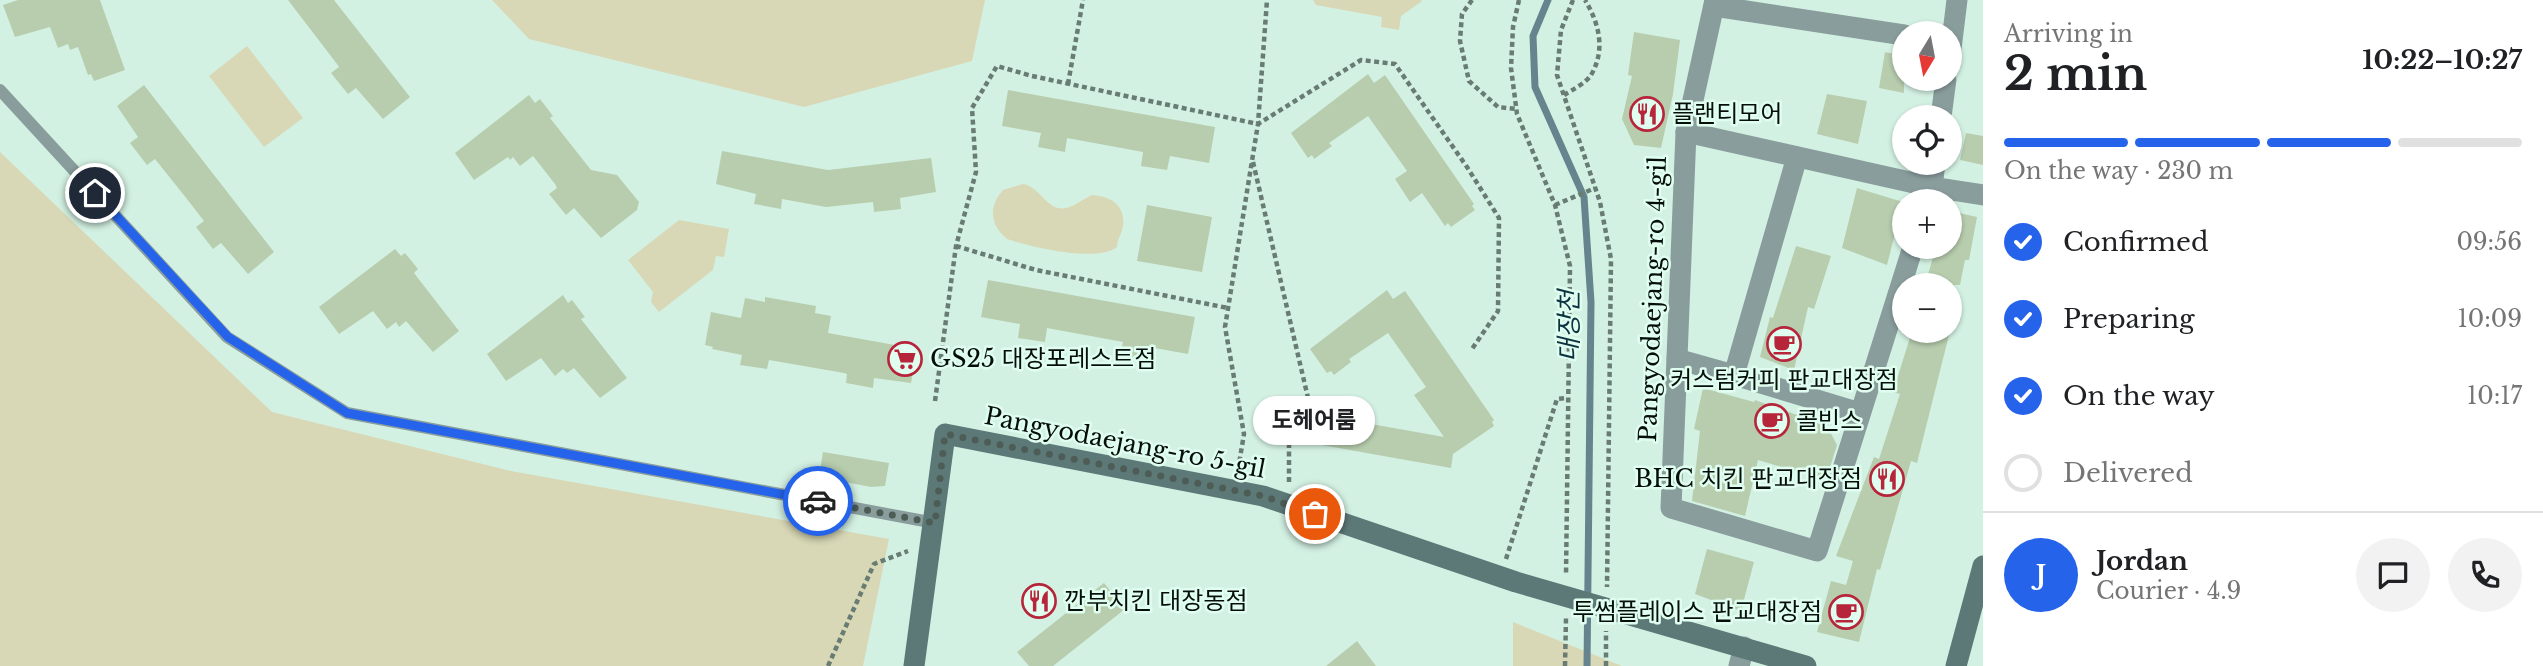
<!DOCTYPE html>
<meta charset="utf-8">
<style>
:root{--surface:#fff;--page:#f2f2f2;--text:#202124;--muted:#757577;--line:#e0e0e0;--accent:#2563eb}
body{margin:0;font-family:"Libre Baskerville","Noto Sans KR",serif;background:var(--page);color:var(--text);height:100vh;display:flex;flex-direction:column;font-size:26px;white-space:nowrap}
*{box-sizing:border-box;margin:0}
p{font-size:23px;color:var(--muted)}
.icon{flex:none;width:38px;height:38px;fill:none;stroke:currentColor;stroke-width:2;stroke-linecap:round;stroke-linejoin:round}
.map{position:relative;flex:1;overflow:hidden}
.drawer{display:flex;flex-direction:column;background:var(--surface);width:560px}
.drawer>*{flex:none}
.needle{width:46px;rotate:190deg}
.controls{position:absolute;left:1892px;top:21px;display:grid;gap:14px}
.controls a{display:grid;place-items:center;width:70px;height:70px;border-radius:50%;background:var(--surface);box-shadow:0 2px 5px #0004;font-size:35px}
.pin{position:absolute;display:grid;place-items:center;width:60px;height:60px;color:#fff;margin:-30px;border:4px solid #fff;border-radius:50%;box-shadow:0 2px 7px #0007}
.courier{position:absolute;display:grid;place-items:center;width:70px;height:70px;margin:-35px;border:5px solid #2563eb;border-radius:50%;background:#fff;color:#222;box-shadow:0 2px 9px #0007}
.bubble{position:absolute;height:49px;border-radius:24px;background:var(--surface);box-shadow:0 2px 5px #0004;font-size:23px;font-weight:700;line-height:49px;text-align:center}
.summary em{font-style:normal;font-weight:700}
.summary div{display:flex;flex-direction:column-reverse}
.summary{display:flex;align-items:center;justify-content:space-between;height:119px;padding:0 21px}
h1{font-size:46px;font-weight:700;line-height:52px}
.bar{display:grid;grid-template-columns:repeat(4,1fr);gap:10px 7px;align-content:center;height:84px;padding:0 21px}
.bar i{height:9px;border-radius:5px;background:var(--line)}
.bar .selected{background:var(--accent)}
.bar p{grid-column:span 4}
.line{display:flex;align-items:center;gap:18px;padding:0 21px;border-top:2px solid var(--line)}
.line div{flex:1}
.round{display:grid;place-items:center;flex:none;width:74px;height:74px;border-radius:37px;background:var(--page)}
ol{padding:0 21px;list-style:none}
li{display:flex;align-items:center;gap:21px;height:77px}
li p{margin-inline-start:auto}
li .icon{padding:7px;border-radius:50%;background:var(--accent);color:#fff;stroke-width:4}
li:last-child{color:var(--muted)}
li i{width:38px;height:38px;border:4px solid var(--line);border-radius:50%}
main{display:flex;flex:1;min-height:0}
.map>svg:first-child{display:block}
.green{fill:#d8d8b6}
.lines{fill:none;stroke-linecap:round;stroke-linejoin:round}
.stream{stroke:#65848e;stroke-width:7}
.building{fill:#b7cdae}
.path{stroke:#697c74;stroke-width:4.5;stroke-dasharray:5 3.5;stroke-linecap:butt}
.lane{stroke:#8a9d9d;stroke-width:12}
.street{stroke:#8a9d9d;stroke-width:21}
.secondary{stroke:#5c7978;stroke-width:21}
.done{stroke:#4d5d56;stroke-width:7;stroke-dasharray:0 12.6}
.route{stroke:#2563eb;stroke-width:9}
.labels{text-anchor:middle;stroke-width:5;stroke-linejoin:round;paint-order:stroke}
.poi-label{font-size:24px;fill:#050e0a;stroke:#e0fef0;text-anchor:start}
.street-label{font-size:24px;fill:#050e0a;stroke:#e0fef0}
.water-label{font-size:26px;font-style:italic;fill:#0e3340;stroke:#e0fef0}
</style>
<main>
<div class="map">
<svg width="1983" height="666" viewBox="0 0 1983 666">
<rect width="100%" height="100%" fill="#d3f1e3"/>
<g class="green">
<polygon points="492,0 985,0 972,61 804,107 529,39"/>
<polygon points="1313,0 1421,0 1422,1 1401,16 1399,30 1381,27 1382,17 1316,5"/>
<polygon points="247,46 303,118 264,147 209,76"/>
<polygon points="0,152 272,412 511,471 889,539 863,666 0,666"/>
<path d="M1023 184C1041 187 1047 212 1066 208 1075 206 1083 199 1092 195 1110 196 1126 205 1123 226 1122 234 1117 239 1117 247 1097 263 1031 247 1007 239 990 225 988 207 1003 190Z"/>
<polygon points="679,220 729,229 724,257 716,256 713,270 659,312 651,302 653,292 628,260"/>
<polygon points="1513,622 1622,666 1513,666"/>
</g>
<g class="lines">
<polyline class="stream" points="1548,0 1533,36 1535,87 1584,197 1591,302 1587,666"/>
</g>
<g class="building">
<polygon points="18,0 100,0 125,70 94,81 91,74 88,75 78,47 70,50 68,44 58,48 50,27 15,37 3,5"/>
<polygon points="288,0 334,0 410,97 383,119 356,88 348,94 331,73 339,67 337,64"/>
<polygon points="1634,32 1680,40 1673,94 1661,148 1634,145 1622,119 1632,76 1628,75"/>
<polygon points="1885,52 1904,56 1904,93 1879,88"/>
<polygon points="1368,74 1374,83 1385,75 1474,204 1472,206 1475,210 1451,227 1448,223 1445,226 1422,193 1410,202 1395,179 1407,171 1368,116 1329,143 1332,146 1314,159 1312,155 1308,158 1291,133"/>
<polygon points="144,85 274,252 248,274 221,243 213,249 196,227 204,221 183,194 155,159 147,165 130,143 138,137 117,106"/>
<polygon points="1008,90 1215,127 1209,163 1170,156 1167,170 1141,166 1143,152 1067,138 1065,152 1038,147 1041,133 1002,126"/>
<polygon points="1827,94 1867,101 1858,144 1817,134"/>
<polygon points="529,95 535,103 540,99 553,116 550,118 591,170 617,175 639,202 637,210 601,238 574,208 566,215 549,194 557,188 555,184 533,156 520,166 513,157 510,160 508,157 474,180 455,153"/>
<polygon points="1966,133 1983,136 1983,165 1960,160"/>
<polygon points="722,151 828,170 931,158 936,192 900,198 901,209 874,212 873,202 826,207 782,199 781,209 754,204 756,194 716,184"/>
<polygon points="1857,188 1903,202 1887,265 1842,248"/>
<polygon points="1147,205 1212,217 1202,272 1137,261"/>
<polygon points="1950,211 1977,217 1969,260 1965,260 1960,285 1925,285 1936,247 1950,247"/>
<polygon points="1796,246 1831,256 1814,309 1808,307 1794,370 1760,357 1770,317 1773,318"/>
<polygon points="395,249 401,256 405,253 418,269 414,273 459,331 433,352 406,321 399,327 396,322 387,329 373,311 339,334 319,307"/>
<polygon points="988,280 1195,317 1188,354 1149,347 1147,360 1120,356 1123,342 1047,328 1045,342 1018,338 1020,324 981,317"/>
<polygon points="1387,290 1393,299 1405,291 1494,420 1492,422 1494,426 1453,454 1451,468 1316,444 1321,415 1444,437 1414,395 1426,387 1388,333 1349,359 1351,362 1334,375 1331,371 1327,373 1310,349"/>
<polygon points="563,295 568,303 572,300 585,317 581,319 627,378 600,398 574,368 567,373 563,369 555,376 541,358 506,381 487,354"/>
<polygon points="765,297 816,306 815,313 831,316 828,333 917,349 911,383 874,378 873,388 846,383 847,374 844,373 769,360 767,369 740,365 742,355 712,349 713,347 705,345 711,312 741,318 745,298 765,302"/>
<polygon points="1912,331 1950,331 1917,463 1911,461 1880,570 1877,569 1859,642 1817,632 1831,581 1846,585 1853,561 1836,556 1874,457 1879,459 1900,394 1893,392"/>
<polygon points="1703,388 1754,402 1755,400 1797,415 1825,422 1837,445 1826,480 1758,460 1745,516 1692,501 1700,431 1694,429"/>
<polygon points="823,452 889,463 885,486 871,487 819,477"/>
<polygon points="1707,549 1754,562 1741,611 1695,594"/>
<polygon points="1104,583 1125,609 1053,666 1029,666 1017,652"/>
<polygon points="1357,641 1376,666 1326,666"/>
</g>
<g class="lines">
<g class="path">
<polyline points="1472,0 1462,14 1460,41 1469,81 1498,107 1516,109"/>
<polyline points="1519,0 1513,27 1511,68 1517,114 1555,205 1570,266 1566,574"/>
<polyline points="1573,0 1561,30 1557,75 1600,202 1611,259 1607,587"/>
<polyline points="1068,84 1083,0"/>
<path d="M1564 95C1572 90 1586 83 1591 75 1606 50 1599 23 1585 0"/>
<polyline points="1253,162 1312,415 1289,437 1289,483"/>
<polyline points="1555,205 1595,188"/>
<polyline points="956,246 1036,270 1228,308"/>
<polyline points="935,401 956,246 976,172 972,108 997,66 1032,76 1258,124 1361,60 1395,64 1467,167 1499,218 1498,311 1472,349"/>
<polyline points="1238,470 1244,434 1225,327 1258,124 1267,0"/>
<polyline points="1506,559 1557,399 1567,398"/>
<polyline points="828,666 874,564 908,551"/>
<polyline points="1565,666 1566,618"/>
<polyline points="1606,666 1606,631"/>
</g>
<polyline class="lane" points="0,90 227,337 347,413 935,523"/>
<g class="street">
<polyline points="1715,0 1686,132 1932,187 1935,163"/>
<polyline points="1714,6 1904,35"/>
<polyline points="1950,57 1957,0"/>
<polyline points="1941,117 1946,79"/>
<polyline points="1686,132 1671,508 1817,551 1913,247"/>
<polyline points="1797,157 1734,375 1860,413"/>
<polyline points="1928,199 1932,187 1983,195"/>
<polyline points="1677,359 1734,375"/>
<polyline points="1739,666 1744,647"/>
</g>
<g class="secondary">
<polyline points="914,666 945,434 1263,496 1516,582 1806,666"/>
<polyline points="1956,666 1983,566"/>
</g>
</g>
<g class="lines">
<polyline class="done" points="818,501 935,523 945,434 1263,496 1315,514"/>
<polyline class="route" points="95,193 228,337 347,413 818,501"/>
</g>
<defs>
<g id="restaurant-ring" transform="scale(1.75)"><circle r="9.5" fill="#e0fef0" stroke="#b7253b" stroke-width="1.5"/><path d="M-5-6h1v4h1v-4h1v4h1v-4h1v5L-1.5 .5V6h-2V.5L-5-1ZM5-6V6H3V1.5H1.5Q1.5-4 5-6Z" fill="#b7253b"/></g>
<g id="cafe-ring" transform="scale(1.75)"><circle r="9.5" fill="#e0fef0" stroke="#b7253b" stroke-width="1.5"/><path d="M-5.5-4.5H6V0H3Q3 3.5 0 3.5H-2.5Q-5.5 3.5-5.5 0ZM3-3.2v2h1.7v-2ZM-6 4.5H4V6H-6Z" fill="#b7253b"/></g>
<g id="supermarket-ring" transform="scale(1.75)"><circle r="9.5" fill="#e0fef0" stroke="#b7253b" stroke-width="1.5"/><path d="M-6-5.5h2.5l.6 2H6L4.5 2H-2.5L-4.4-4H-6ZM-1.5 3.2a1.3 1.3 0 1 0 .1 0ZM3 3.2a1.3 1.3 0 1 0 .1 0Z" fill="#b7253b"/></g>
</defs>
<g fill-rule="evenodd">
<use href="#restaurant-ring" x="1647" y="114"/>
<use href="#cafe-ring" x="1784" y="344"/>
<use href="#supermarket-ring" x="905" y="359"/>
<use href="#cafe-ring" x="1772" y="421"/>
<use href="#restaurant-ring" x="1887" y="479"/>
<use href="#restaurant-ring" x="1039" y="601"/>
<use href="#cafe-ring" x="1846" y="612"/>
</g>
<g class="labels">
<g class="poi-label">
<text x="1672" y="122">플랜티모어</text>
<text x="930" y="367">GS25 대장포레스트점</text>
<text x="1784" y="388" text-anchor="middle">커스텀커피 판교대장점</text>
<text x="1796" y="429">콜빈스</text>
<text x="1862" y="487" text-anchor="end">BHC 치킨 판교대장점</text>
<text x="1064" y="609">깐부치킨 대장동점</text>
<text x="1822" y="620" text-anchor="end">투썸플레이스 판교대장점</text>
</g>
<g class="street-label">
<text transform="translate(1653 299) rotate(-88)" y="8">Pangyodaejang-ro 4-gil</text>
<text transform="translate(1125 443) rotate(11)" y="8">Pangyodaejang-ro 5-gil</text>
</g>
<g class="water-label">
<text transform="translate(1569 326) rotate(-90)" y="9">대장천</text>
</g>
</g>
</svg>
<div class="controls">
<a><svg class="needle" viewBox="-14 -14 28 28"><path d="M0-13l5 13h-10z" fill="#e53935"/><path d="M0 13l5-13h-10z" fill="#757577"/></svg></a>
<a><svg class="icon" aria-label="locate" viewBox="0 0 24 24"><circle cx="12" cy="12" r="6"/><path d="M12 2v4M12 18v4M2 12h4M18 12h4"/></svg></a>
<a>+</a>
<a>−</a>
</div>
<div class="pin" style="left:1315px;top:514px;background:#ea580c"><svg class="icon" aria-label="bag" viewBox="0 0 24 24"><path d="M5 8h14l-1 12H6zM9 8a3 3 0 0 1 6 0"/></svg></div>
<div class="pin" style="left:95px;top:193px;background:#1f2937"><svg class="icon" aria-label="home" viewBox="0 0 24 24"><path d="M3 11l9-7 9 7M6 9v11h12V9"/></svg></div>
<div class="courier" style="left:818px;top:501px"><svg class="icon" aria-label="car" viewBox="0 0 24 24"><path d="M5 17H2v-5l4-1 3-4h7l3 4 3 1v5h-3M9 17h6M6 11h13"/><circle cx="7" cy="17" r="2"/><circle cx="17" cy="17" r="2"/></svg></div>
<div class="bubble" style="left:1253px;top:396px;width:122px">도헤어룸</div>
</div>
<section class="drawer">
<div class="summary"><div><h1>2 min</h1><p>Arriving in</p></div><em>10:22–10:27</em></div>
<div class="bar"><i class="selected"></i><i class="selected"></i><i class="selected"></i><i></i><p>On the way · 230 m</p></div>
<ol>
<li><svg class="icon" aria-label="check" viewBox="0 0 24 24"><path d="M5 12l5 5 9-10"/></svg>Confirmed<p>09:56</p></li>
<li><svg class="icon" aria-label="check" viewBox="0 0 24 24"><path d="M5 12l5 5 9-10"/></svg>Preparing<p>10:09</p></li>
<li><svg class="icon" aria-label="check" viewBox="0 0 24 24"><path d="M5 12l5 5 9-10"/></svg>On the way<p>10:17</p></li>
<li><i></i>Delivered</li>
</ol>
<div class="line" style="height:126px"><b class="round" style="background:var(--accent);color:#fff">J</b><div><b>Jordan</b><p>Courier · 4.9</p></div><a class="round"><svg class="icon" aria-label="chat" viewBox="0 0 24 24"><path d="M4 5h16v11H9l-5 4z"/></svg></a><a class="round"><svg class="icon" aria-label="phone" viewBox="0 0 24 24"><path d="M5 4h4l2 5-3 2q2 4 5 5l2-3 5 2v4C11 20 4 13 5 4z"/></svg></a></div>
</section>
</main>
